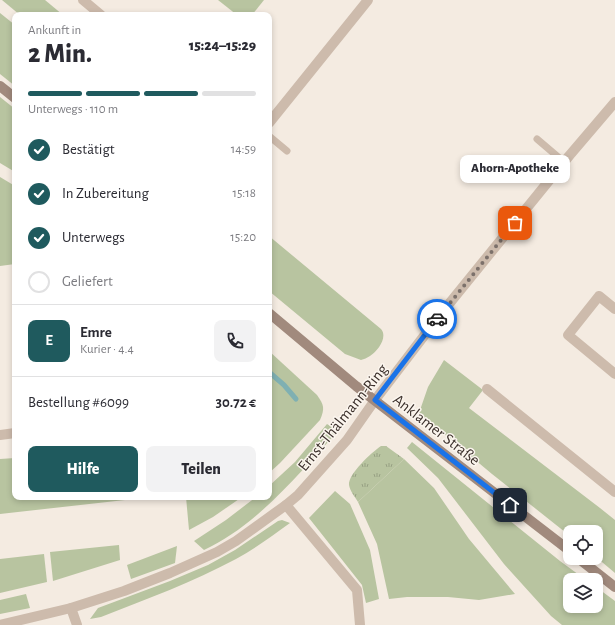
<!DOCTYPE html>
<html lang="de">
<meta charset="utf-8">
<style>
:root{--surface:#fff;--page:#f2f2f3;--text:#2b2b33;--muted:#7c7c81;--line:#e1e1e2;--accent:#1f5a5e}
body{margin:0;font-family:"Alegreya Sans",sans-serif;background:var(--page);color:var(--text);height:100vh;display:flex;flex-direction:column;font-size:15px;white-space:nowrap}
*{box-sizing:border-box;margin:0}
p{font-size:13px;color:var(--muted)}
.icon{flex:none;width:22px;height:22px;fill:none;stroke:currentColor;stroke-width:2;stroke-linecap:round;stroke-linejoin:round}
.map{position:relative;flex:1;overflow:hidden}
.sheet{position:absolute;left:12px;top:12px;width:260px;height:488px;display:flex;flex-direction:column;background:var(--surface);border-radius:8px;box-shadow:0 2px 6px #0003}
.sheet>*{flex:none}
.fabs{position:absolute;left:563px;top:525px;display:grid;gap:8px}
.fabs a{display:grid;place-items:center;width:40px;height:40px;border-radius:8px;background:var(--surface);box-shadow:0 2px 6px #0003;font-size:20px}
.pin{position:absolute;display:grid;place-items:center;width:34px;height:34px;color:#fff;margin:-17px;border-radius:8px;box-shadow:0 2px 6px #0006}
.courier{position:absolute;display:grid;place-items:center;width:40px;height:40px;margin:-20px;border:3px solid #1a73e8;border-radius:50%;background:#fff;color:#222;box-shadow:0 1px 5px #0007}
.bubble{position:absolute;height:28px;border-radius:8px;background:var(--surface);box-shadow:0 2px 6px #0003;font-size:13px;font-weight:800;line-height:28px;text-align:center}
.head em{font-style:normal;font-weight:800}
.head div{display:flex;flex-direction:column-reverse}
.head{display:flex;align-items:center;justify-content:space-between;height:68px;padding:0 16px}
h1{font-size:26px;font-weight:800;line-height:30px}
.bar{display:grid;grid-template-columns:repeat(4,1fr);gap:6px 4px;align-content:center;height:48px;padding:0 16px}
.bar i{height:5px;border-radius:3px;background:var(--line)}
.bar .on{background:var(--accent)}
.bar p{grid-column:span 4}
.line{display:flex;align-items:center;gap:10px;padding:0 16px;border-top:1px solid var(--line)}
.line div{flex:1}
.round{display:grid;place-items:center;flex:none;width:42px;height:42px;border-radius:8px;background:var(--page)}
ol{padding:0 16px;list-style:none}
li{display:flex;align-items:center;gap:12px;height:44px}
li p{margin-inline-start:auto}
li .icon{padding:4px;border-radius:50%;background:var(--accent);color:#fff;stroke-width:4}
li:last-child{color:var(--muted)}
li i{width:22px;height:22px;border:2px solid var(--line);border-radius:50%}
.primary-button{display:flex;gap:8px;margin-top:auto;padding:8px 16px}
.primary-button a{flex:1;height:46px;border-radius:8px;background:var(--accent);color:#fff;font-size:16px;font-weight:800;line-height:46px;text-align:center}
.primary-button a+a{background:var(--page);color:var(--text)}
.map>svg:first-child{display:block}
.green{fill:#b8c4a0}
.park{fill:url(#park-tufts)}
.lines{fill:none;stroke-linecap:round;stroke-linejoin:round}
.stream{stroke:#7fb0b2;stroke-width:5}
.service{stroke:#cdbbac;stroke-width:7}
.minor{stroke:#cdbbac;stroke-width:10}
.tertiary{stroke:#cdbbac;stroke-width:10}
.secondary{stroke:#a18a7d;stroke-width:10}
.done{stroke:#7c716b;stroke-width:4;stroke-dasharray:0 7.2}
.route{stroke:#1a73e8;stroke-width:5}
.labels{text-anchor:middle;stroke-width:3;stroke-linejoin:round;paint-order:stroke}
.street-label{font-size:16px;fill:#3b302b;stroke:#fbf5ee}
</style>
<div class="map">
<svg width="615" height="625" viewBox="0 0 615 625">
<defs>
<pattern id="park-tufts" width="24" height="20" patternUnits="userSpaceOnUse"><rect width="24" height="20" fill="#b8c4a0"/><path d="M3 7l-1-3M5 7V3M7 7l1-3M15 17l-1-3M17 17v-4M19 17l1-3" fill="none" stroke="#97a083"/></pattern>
</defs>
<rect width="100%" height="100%" fill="#f4ebe1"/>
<g class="green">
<polygon points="2,0 45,0 63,15 20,15"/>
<polygon points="218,0 264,0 252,15 237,15"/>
<polygon points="0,13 15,25 15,86 0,74"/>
<polygon points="0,97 15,109 15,172 0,163"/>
<polygon points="0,177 15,186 15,264 0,266"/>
<path d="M269 236 381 329C388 337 378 351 370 356 367 358 364 359 361 360L345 354 269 291Z"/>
<path d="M269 351 317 395C324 405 325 408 320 420L280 463 269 473Z"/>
<polygon points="444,360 483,390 469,408 600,508 615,520 615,573 596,557 596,532 570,532 570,536 492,474 419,413 428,387"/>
<path d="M327 424 338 431C298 474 259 524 204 550L194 541 226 520 256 497H269V486L295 462Z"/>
<polygon points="412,442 560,561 586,580 570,580 570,606 596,606 596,587 615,601 615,625 562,625 551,616 504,564 438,478 407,448"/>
<polygon points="15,458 15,497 124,497 125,500 0,514 0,459"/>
<polygon points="404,459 434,488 469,539 515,594 479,600 448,597 407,597 389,599 377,544 358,502"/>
<polygon points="335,491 350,504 370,550 379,599 366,603 362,585 309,518"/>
<polygon points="186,497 242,497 213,517 189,530"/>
<path d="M282 520 290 523C273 535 255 549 236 559 193 582 147 599 101 617L90 619 98 608 170 581 208 565 235 550 278 521Z"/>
<polygon points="119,545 120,560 53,581 50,552"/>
<polygon points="177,546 175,563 131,579 127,565"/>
<polygon points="44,554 47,582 0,593 0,559"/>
<polygon points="26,594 30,608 0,614 0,600"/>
</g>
<path class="park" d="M381 446H386L404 459 358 502C355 497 350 491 349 485 348 474 372 452 381 446Z"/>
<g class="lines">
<polyline class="stream" points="269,372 284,385 296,399"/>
<g class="service">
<polyline points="269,136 287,151"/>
<polyline points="537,139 564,162"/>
</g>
<g class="minor">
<polyline points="83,0 101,15"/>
<polyline points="269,123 368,0"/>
<polyline points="615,309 599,296 568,335 615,374"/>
<polyline points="487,389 615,492"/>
<polyline points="0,435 15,433"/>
<polyline points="286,505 357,590 360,625"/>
<polyline points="71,608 77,625"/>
</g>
<polyline class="tertiary" points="0,625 71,608 124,591 170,573 217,552 236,541 286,505 298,495 347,440 375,400 440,315 569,156 615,102"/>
<g class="secondary">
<polyline points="0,86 15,98"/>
<polyline points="269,313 356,386 570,551"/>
<polyline points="578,558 615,587"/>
</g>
</g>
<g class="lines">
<polyline class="done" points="437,319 515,223"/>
<polyline class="route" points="437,319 375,400 510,505"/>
</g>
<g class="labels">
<g class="street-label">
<text transform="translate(342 417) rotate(-51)" y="6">Ernst-Thälmann-Ring</text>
<text transform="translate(437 429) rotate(38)" y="6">Anklamer Straße</text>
</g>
</g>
</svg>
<div class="fabs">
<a><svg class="icon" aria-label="locate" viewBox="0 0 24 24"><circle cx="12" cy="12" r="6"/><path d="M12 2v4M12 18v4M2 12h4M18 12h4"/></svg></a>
<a><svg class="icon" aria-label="layers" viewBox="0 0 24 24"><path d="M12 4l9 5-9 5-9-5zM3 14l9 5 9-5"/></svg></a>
</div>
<div class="pin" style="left:515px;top:223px;background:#ea580c"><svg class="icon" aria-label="bag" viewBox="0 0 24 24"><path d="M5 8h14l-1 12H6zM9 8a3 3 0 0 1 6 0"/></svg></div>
<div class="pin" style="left:510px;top:505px;background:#1f2937"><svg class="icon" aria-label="home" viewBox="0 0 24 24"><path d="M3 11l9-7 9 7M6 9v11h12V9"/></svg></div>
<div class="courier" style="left:437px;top:319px"><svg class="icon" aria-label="car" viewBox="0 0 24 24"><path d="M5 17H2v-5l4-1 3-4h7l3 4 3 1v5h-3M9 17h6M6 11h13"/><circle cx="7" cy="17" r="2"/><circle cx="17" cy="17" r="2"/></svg></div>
<div class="bubble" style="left:460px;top:155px;width:110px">Ahorn-Apotheke</div>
<section class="sheet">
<div class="head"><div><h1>2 Min.</h1><p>Ankunft in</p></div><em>15:24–15:29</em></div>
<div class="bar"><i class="on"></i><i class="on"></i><i class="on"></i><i></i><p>Unterwegs · 110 m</p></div>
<ol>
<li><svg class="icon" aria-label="check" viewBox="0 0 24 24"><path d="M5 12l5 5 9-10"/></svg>Bestätigt<p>14:59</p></li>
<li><svg class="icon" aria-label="check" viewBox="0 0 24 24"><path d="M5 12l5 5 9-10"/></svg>In Zubereitung<p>15:18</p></li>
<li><svg class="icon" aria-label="check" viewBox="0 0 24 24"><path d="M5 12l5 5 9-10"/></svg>Unterwegs<p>15:20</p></li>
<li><i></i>Geliefert</li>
</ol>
<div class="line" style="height:72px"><b class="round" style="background:var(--accent);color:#fff">E</b><div><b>Emre</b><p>Kurier · 4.4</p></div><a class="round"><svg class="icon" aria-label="phone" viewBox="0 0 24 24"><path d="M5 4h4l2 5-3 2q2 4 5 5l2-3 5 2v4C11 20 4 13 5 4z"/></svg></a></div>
<div class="line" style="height:52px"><div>Bestellung #6099</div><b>30.72 €</b></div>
<div class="primary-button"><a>Hilfe</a><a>Teilen</a></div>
</section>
</div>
